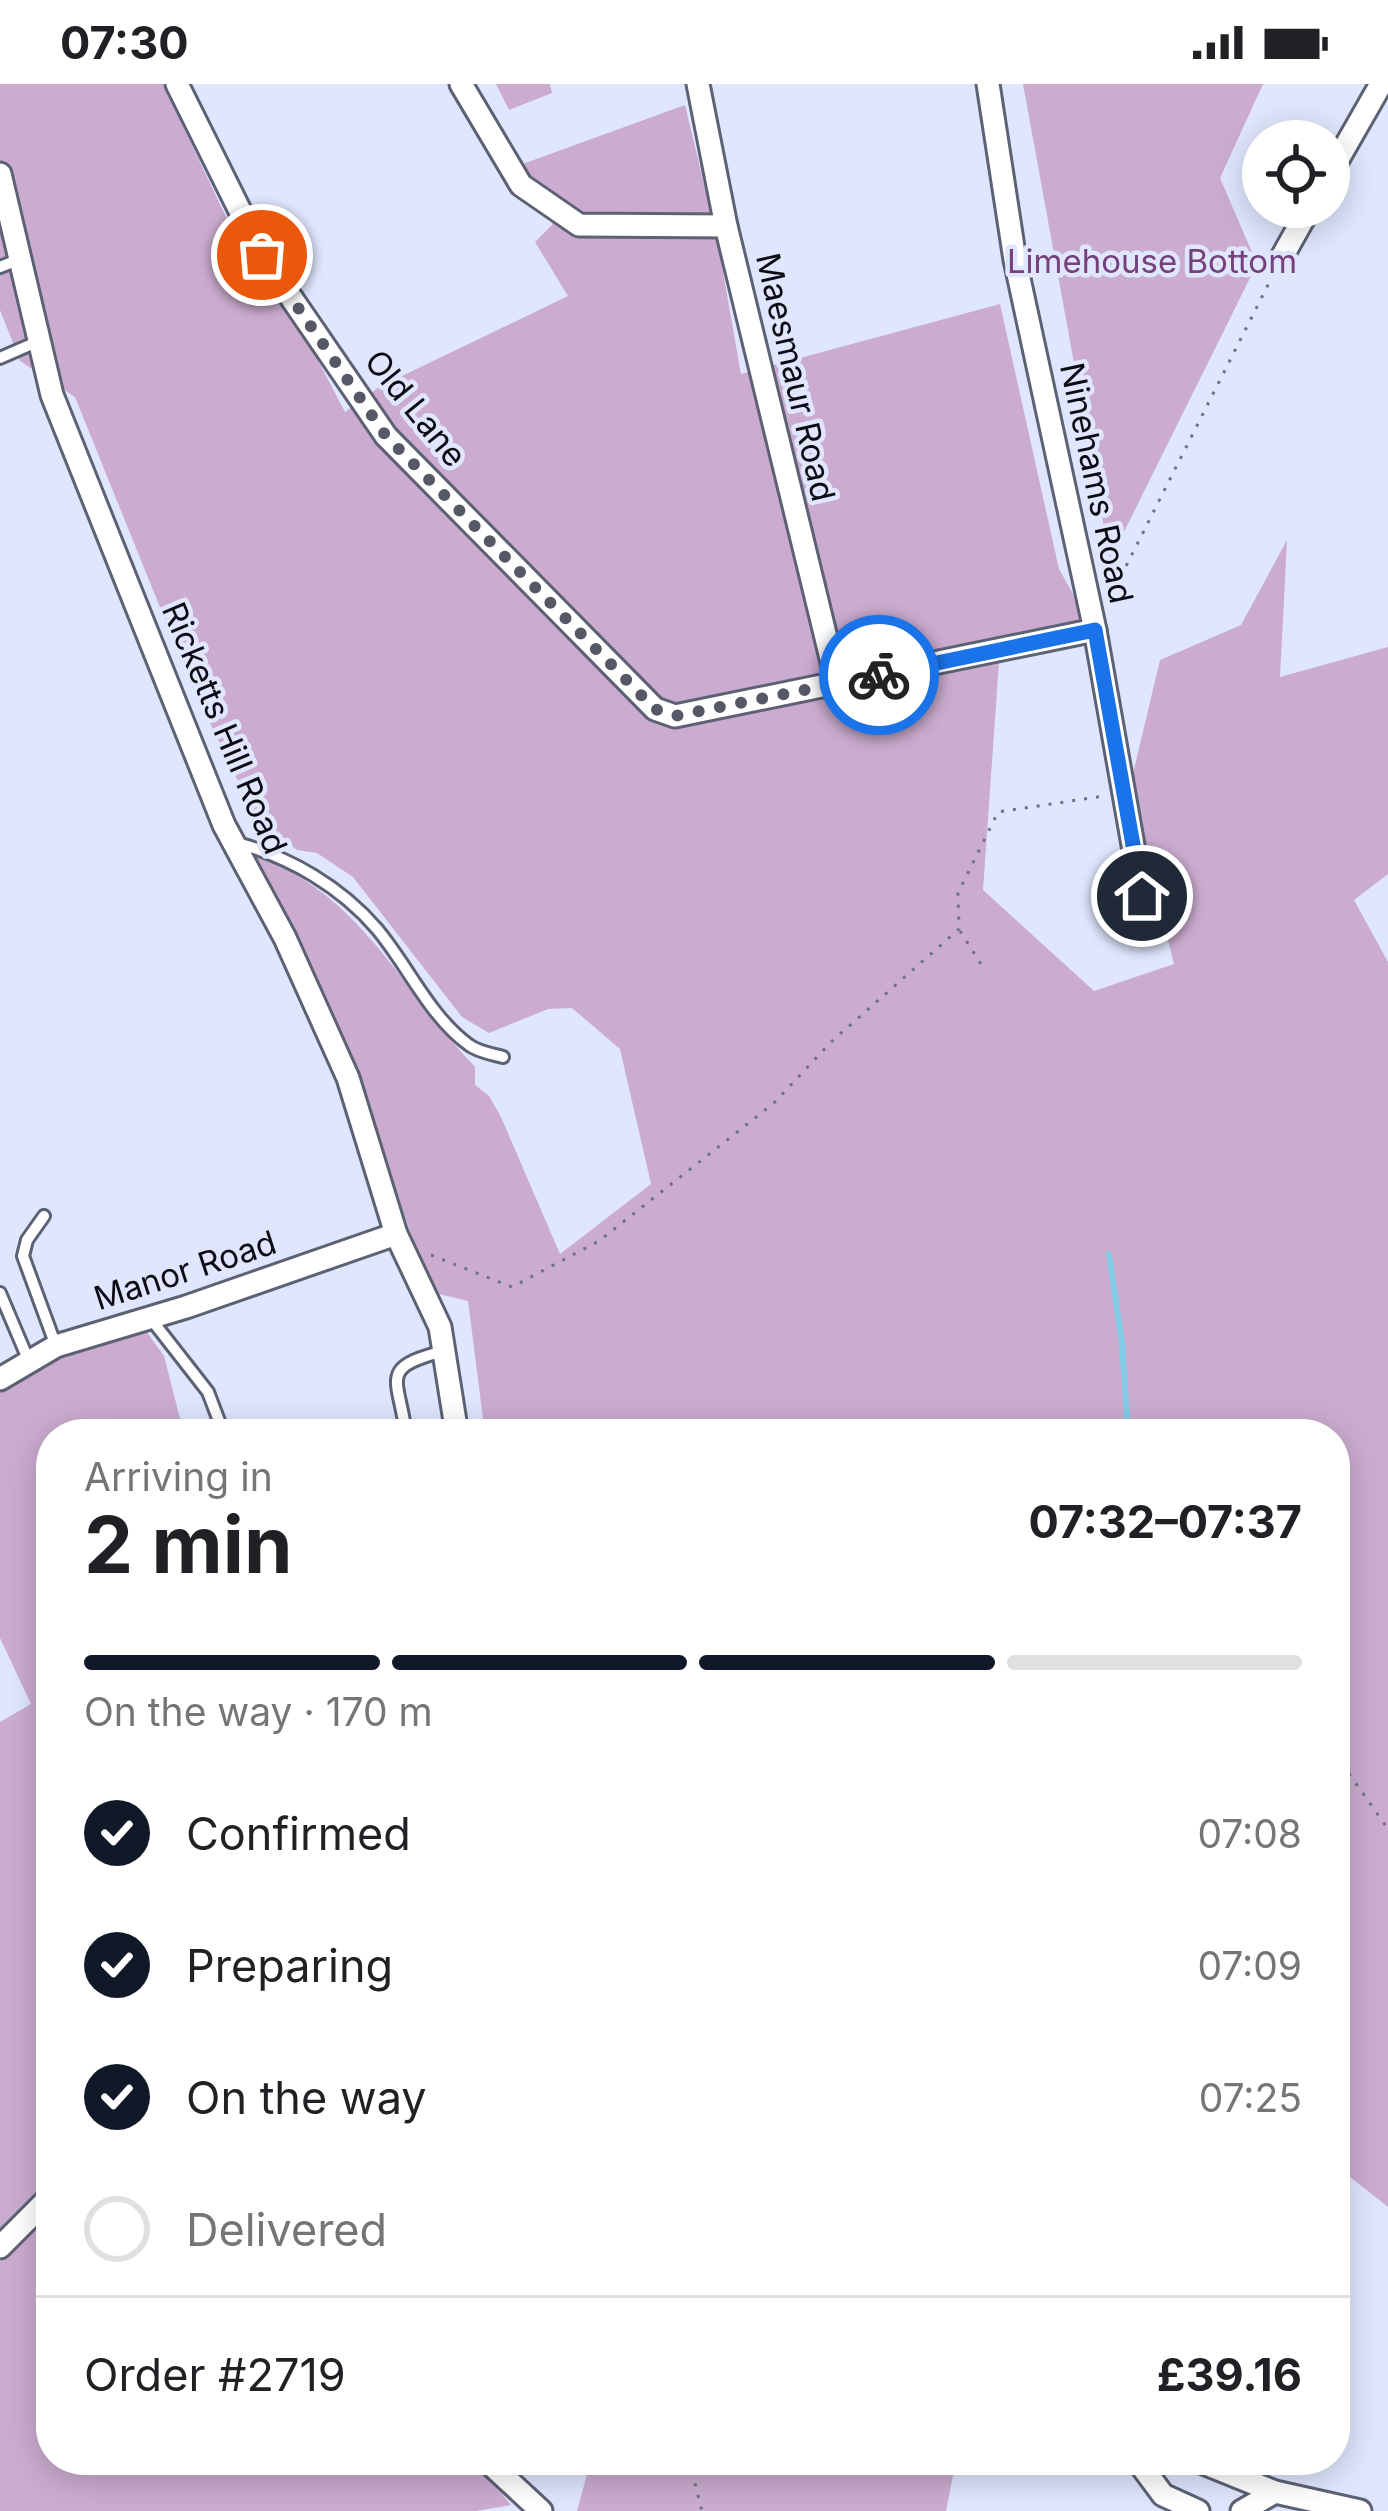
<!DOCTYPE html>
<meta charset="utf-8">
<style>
:root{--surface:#fff;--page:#f6f6f6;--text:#202124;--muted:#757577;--line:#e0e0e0;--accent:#111827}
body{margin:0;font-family:Inter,sans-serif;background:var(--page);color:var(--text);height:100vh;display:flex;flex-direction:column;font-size:45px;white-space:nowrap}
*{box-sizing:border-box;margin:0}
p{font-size:39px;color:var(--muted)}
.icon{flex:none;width:66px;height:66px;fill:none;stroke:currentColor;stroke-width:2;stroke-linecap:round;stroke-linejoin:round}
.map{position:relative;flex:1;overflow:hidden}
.side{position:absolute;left:36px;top:1335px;width:1314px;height:1056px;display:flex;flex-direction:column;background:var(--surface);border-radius:48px;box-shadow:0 6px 30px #0003}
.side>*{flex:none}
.controls{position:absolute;left:1242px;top:36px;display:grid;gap:24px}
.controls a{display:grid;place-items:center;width:108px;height:108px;border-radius:50%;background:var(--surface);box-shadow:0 6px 30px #0003;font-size:60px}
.pin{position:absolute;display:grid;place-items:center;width:102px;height:102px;color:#fff;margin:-51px;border:6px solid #fff;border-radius:50%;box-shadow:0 3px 12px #0007}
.courier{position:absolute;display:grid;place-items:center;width:120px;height:120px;margin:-60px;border:9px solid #1a73e8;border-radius:50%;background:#fff;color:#222;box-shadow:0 3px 15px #0007}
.headline em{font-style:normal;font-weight:700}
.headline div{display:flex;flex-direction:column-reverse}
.headline{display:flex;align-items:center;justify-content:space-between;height:204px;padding:0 48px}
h1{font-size:78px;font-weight:700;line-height:90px}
.bar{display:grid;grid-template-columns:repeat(4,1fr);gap:18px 12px;align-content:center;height:144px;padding:0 48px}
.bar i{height:15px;border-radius:9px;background:var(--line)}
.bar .on{background:var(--accent)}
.bar p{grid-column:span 4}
.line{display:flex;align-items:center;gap:30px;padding:0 48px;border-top:3px solid var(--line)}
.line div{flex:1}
ol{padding:0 48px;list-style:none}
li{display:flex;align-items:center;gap:36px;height:132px}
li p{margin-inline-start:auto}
li .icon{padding:12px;border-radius:50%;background:var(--accent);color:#fff;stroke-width:4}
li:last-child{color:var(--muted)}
li i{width:66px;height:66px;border:6px solid var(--line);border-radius:50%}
.status{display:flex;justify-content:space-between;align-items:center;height:84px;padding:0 60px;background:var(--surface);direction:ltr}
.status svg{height:33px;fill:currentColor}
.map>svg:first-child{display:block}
.green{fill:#cbaccf}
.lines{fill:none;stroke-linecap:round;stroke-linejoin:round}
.stream{stroke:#83cce8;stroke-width:6}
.lane-casing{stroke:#5c6174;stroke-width:16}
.street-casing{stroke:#5c6174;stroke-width:27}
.path{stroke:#6f7281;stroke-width:3;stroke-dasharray:3 9;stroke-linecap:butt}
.lane{stroke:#fff;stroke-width:10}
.street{stroke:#fff;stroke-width:21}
.done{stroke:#555865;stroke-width:12;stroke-dasharray:0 21.6}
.route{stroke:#1a73e8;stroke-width:15}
.labels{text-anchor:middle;stroke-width:9;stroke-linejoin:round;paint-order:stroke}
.park-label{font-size:33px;fill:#75407c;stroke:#e0e6fd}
.street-label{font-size:33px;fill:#0a0b13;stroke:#e0e6fd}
</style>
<div class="status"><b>07:30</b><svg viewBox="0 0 49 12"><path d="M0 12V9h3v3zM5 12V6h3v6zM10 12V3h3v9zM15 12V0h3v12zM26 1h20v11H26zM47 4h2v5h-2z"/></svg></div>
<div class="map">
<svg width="1388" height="2427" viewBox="0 0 1388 2427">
<rect width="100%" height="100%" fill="#e0e6fd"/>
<g class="green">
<path d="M0 0H163L228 137 289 221 345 328 379 303 568 212 535 158 552 141 559 117 517 82 685 21 717 154 741 290 1000 220 1059 485 1094 547 999 578 983 806 1094 907 1174 880 1130 702 1160 576 1241 541 1287 456 1280 593 1388 563V790L1354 816 1388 878V2123L1335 2081V1350H485L468 1217 439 1210 425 1192 368 1023 325 915 254 771C362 810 401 906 475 983V1001L489 1012 501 1033 560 1170 651 1100 620 965 572 924 548 925 489 949 462 933 353 793 317 769 297 766 254 730 191 600 75 313 20 277 0 226Z"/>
<polygon points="496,0 550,0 552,9 509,26"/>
<polygon points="1023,0 1263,0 1220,94 1257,180 1110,476"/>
<polygon points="144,1244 164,1272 184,1350 51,1350 51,2096 0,2148 0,1638 31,1620 0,1554 0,1308 40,1280"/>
<polygon points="51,2130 51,2376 473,2376 511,2421 476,2427 0,2427 0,2178"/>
<polygon points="591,2376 956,2376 946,2427 577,2427"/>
</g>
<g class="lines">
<polyline class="stream" points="1109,1170 1122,1259 1128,1350"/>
<g class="lane-casing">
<g id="lane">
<polyline points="0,183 20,175"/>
<polyline points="0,274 39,257"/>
<path d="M237 759C290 773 341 803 377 845 408 882 430 933 469 961 478 968 492 970 503 973"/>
<polyline points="44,1132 27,1156 23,1172 56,1262"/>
<polyline points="0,1209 28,1275"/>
<polyline points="151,1235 208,1308 224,1350"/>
<path d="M406 1350C399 1294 377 1284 444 1267"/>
</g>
</g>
<g class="street-casing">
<g id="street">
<polyline points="177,0 262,171 386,352 655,625 675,632 1095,546"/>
<polyline points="461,0 521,101 579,141 726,142"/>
<polyline points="698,0 726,142 837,599"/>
<polyline points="988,0 1015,176 1095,546 1142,812"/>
<polyline points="0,90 52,311 224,741 285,854 348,994 396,1150 440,1243 457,1350"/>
<polyline points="1329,91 1381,0"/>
<polyline points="1282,173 1310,123"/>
<polyline points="0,1295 56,1262 186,1223 396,1150"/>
<polyline points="0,2163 51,2112"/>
<polyline points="486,2376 541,2427"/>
<polyline points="1137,2376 1163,2411 1198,2427"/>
<polyline points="1196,2376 1275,2408 1360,2427"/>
<polyline points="1242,2427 1275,2408"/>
</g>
</g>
<g class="path">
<polyline points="1110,514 1273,191"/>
<polyline points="960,847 981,880"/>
<polyline points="431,1171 512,1203 599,1157 774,1019 831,958 959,845 958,809 998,728 1104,712"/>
<polyline points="1335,1670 1388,1745"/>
<polyline points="689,2376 702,2427"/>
</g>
<use href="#lane" class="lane"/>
<use href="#street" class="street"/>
</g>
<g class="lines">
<polyline class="done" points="262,171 386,352 655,625 675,632 879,591"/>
<polyline class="route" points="879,591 1095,546 1142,812"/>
</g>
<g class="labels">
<g class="park-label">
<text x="1152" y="189">Limehouse Bottom</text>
</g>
<g class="street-label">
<text transform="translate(796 293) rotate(77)" y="12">Maesmaur Road</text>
<text transform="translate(416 324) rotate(51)" y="12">Old Lane</text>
<text transform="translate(1097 399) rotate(78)" y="12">Ninehams Road</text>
<text transform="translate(225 644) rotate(67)" y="12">Ricketts Hill Road</text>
<text transform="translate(185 1186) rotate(-18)" y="12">Manor Road</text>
</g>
</g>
</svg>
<div class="controls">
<a><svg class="icon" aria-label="locate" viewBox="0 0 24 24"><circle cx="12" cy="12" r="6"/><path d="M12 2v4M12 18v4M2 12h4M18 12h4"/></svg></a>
</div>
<div class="pin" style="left:262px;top:171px;background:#ea580c"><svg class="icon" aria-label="bag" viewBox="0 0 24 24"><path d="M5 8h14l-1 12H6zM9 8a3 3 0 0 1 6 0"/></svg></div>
<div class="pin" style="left:1142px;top:812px;background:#1f2937"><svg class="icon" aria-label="home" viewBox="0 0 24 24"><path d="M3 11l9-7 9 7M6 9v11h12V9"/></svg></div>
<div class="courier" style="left:879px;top:591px"><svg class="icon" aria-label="bike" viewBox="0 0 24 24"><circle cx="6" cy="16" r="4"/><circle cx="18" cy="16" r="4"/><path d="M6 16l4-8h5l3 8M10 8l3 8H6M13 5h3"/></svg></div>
<section class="side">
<div class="headline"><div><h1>2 min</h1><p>Arriving in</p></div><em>07:32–07:37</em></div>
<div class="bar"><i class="on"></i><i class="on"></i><i class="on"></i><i></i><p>On the way · 170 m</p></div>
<ol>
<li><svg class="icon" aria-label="check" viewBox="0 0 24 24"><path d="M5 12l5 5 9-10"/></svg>Confirmed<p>07:08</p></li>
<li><svg class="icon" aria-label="check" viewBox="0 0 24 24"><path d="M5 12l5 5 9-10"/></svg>Preparing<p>07:09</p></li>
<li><svg class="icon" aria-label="check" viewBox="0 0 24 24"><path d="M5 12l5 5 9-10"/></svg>On the way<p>07:25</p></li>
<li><i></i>Delivered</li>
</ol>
<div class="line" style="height:156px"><div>Order #2719</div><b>£39.16</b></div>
</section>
</div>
